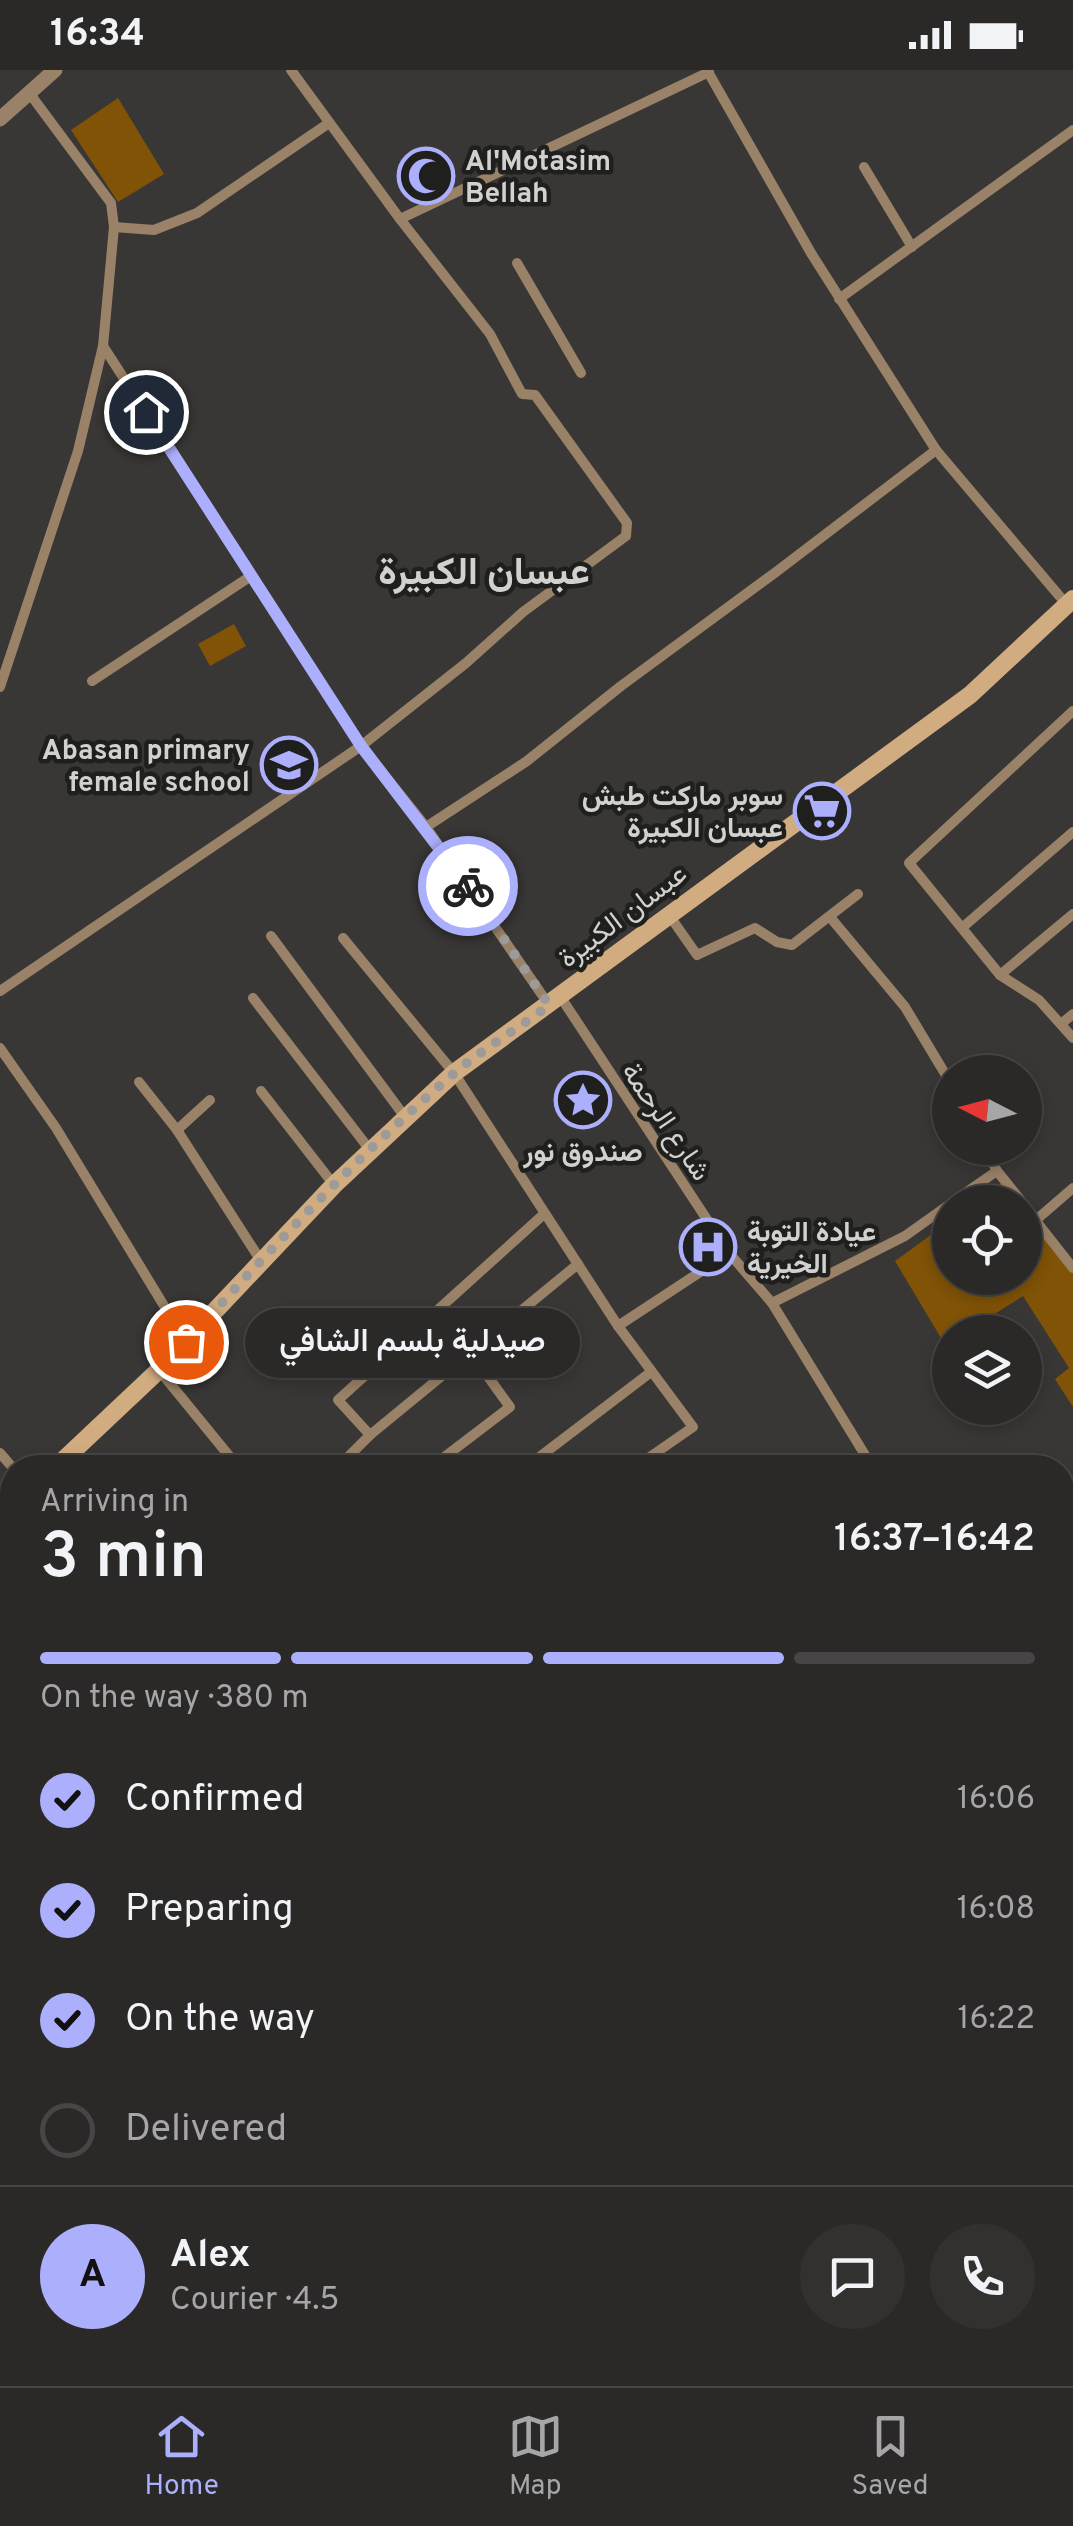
<!DOCTYPE html>
<meta charset="utf-8">
<style>
:root{--surface:#2b2928;--page:#333130;--text:#f1f3f6;--muted:#a6a6a8;--line:#474545;--accent:#acaffb}
body{margin:0;font-family:Overpass,Vazirmatn,sans-serif;background:var(--page);color:var(--text);height:100vh;display:flex;flex-direction:column;font-size:38px;white-space:nowrap}
*{box-sizing:border-box;margin:0}
p{font-size:32px;color:var(--muted)}
.icon{flex:none;width:55px;height:55px;fill:none;stroke:currentColor;stroke-width:2;stroke-linecap:round;stroke-linejoin:round}
.map{position:relative;flex:1;overflow:hidden}
.sheet{position:absolute;left:0px;top:1385px;width:1075px;height:932px;display:flex;flex-direction:column;background:var(--surface);border-radius:40px 40px 0 0;box-shadow:0 5px 15px #0003,0 0 0 2px var(--line)}
.sheet>*{flex:none}
.needle{width:65px;rotate:276deg}
.tools{position:absolute;left:932px;top:985px;display:grid;gap:20px}
.tools a{display:grid;place-items:center;width:110px;height:110px;border-radius:50%;background:var(--surface);box-shadow:0 5px 15px #0003,0 0 0 2px var(--line);font-size:50px}
.pin{position:absolute;display:grid;place-items:center;width:85px;height:85px;color:#fff;margin:-42px;border:5px solid #fff;border-radius:50%;box-shadow:0 2px 10px #0007}
.courier{position:absolute;display:grid;place-items:center;width:100px;height:100px;margin:-50px;border:8px solid #acaffb;border-radius:50%;background:#fff;color:#222;box-shadow:0 2px 12px #0007}
.bubble{position:absolute;height:70px;border-radius:35px;background:var(--surface);box-shadow:0 5px 15px #0003,0 0 0 2px var(--line);font-size:32px;font-weight:600;line-height:70px;text-align:center}
.headline em{font-style:normal;font-weight:600}
.headline div{display:flex;flex-direction:column-reverse}
.headline{display:flex;align-items:center;justify-content:space-between;height:170px;padding:0 40px}
h1{font-size:65px;font-weight:600;line-height:75px}
.bar{display:grid;grid-template-columns:repeat(4,1fr);gap:15px 10px;align-content:center;height:120px;padding:0 40px}
.bar i{height:12px;border-radius:8px;background:var(--line)}
.bar .active{background:var(--accent)}
.bar p{grid-column:span 4}
.line{display:flex;align-items:center;gap:25px;padding:0 40px;border-top:2px solid var(--line)}
.line div{flex:1}
.round{display:grid;place-items:center;flex:none;width:105px;height:105px;border-radius:52px;background:var(--page)}
ol{padding:0 40px;list-style:none}
li{display:flex;align-items:center;gap:30px;height:110px}
li p{margin-inline-start:auto}
li .icon{padding:10px;border-radius:50%;background:var(--accent);color:#111;stroke-width:4}
li:last-child{color:var(--muted)}
li i{width:55px;height:55px;border:5px solid var(--line);border-radius:50%}
.status{display:flex;justify-content:space-between;align-items:center;height:70px;padding:0 50px;background:var(--surface);direction:ltr}
.status svg{height:28px;fill:currentColor}
.menu{display:flex;justify-content:space-around;align-items:center;height:140px;border-top:2px solid var(--line);background:var(--surface);font-size:28px;color:var(--muted)}
.menu a{display:grid;justify-items:center;gap:5px}
.menu .active{color:var(--accent)}
.map>svg:first-child{display:block}
.green{fill:#805306}
.lines{fill:none;stroke-linecap:round;stroke-linejoin:round}
.minor{stroke:#998267;stroke-width:10}
.tertiary{stroke:#998267;stroke-width:15}
.secondary{stroke:#d1ac80;stroke-width:18}
.done{stroke:#9c9b99;stroke-width:10;stroke-dasharray:0 18}
.route{stroke:#acaffb;stroke-width:12}
.labels{text-anchor:middle;stroke-width:9;stroke-linejoin:round;paint-order:stroke}
.poi-label{font-size:28px;font-weight:bold;fill:#d2d1cf;stroke:#1f1f1e;text-anchor:start}
.street-label{font-size:28px;fill:#d2d1cf;stroke:#1f1f1e}
.district-label{font-size:38px;font-weight:bold;fill:#d2d1cf;stroke:#1f1f1e}
</style>
<div class="status"><b>16:34</b><svg viewBox="0 0 49 12"><path d="M0 12V9h3v3zM5 12V6h3v6zM10 12V3h3v9zM15 12V0h3v12zM26 1h20v11H26zM47 4h2v5h-2z"/></svg></div>
<div class="map">
<svg width="1073" height="2316" viewBox="0 0 1073 2316">
<rect width="100%" height="100%" fill="#393735"/>
<g class="green">
<polygon points="118,28 164,104 118,132 71,60"/>
<polygon points="234,554 246,576 210,596 198,574"/>
<polygon points="1002,1113 1018,1132 975,1132"/>
<polygon points="1025,1142 1073,1202 1073,1337 1055,1309 1069,1298 1023,1226 985,1250 993,1262 950,1262 950,1283 895,1191 950,1151 950,1208 1025,1208"/>
</g>
<g class="lines">
<g class="minor">
<polyline points="707,0 811,183 936,380 1067,535"/>
<polyline points="864,97 912,177"/>
<polyline points="400,149 709,2"/>
<polyline points="114,157 154,160 197,143 329,53"/>
<polyline points="517,193 581,303"/>
<polyline points="839,229 1073,60"/>
<polyline points="103,276 361,676 426,757 549,935"/>
<polyline points="92,611 251,506"/>
<polyline points="0,617 78,381 103,276 114,157 111,133 30,24"/>
<polyline points="1073,641 909,793 1000,905 1039,930 1073,968"/>
<polyline points="426,757 527,691 621,616 776,502 936,380"/>
<polyline points="669,845 697,885 755,858 777,872 792,875 858,824"/>
<polyline points="830,847 905,937 950,1012"/>
<polyline points="963,857 1073,762"/>
<polyline points="271,866 405,1047"/>
<polyline points="343,868 454,1003 618,1256 693,1357 634,1398"/>
<polyline points="1000,905 1073,844"/>
<polyline points="0,921 361,676 466,593 523,542 626,466 627,453 535,325 522,324 490,264 400,149 291,0"/>
<polyline points="560,926 729,1183 772,1233 873,1398"/>
<polyline points="253,928 370,1080"/>
<polyline points="1061,954 1073,944"/>
<polyline points="0,978 56,1058 186,1272"/>
<polyline points="139,1012 177,1060 261,1191"/>
<polyline points="261,1021 334,1115"/>
<polyline points="177,1060 210,1030"/>
<polyline points="985,1078 997,1101 1022,1132"/>
<polyline points="952,1132 997,1101"/>
<polyline points="1025,1137 1073,1198"/>
<polyline points="1036,1150 1073,1118"/>
<polyline points="772,1233 905,1166 950,1134"/>
<polyline points="618,1256 729,1183"/>
<polyline points="159,1300 239,1398"/>
<polyline points="370,1365 338,1330 544,1144"/>
<polyline points="0,1383 13,1398"/>
<polyline points="337,1398 370,1365 578,1194"/>
<polyline points="430,1398 510,1337 471,1283"/>
<polyline points="525,1398 651,1302"/>
<polyline points="0,1640 12,1656"/>
<polyline points="1062,1691 1073,1707"/>
<polyline points="0,1920 12,1911"/>
<polyline points="1062,2101 1073,2094"/>
<polyline points="0,2263 12,2281"/>
<polyline points="27,2305 34,2316"/>
<polyline points="437,2305 444,2316"/>
<polyline points="306,2316 322,2305"/>
<polyline points="754,2316 770,2305"/>
</g>
<g class="tertiary">
<polyline points="0,49 55,0"/>
<polyline points="1062,1442 1073,1435"/>
<polyline points="0,2112 12,2102"/>
</g>
<g class="secondary">
<polyline points="55,1398 159,1300 334,1115 454,1003 970,625 1073,529"/>
<polyline points="0,1453 12,1441"/>
</g>
</g>
<g class="lines">
<path class="done" d="M186 1272C270 1180 355 1088 450 1007 480 980 517 960 549 935L468 816"/>
<polyline class="route" points="146,342 361,676 468,816"/>
</g>
<defs>
<g id="mosque-ring" transform="scale(2.875)"><circle r="9.5" fill="#1f1f1e" stroke="#acaffb" stroke-width="1.5"/><path d="M3.5-4.9A6 6 0 1 0 3.5 4.9A5 5 0 1 1 3.5-4.9Z" fill="#acaffb"/></g>
<g id="school-ring" transform="scale(2.875)"><circle r="9.5" fill="#1f1f1e" stroke="#acaffb" stroke-width="1.5"/><path d="M0-5L7-2L0 1L-7-2ZM-4 1L0 2.5L4 1V4Q0 6-4 4Z" fill="#acaffb"/></g>
<g id="supermarket-ring" transform="scale(2.875)"><circle r="9.5" fill="#1f1f1e" stroke="#acaffb" stroke-width="1.5"/><path d="M-6-5.5h2.5l.6 2H6L4.5 2H-2.5L-4.4-4H-6ZM-1.5 3.2a1.3 1.3 0 1 0 .1 0ZM3 3.2a1.3 1.3 0 1 0 .1 0Z" fill="#acaffb"/></g>
<g id="sight-ring" transform="scale(2.875)"><circle r="9.5" fill="#1f1f1e" stroke="#acaffb" stroke-width="1.5"/><path d="M0-6L1.8-2.2L6-1.7L2.9 1.2L3.7 5.4L0 3.3L-3.7 5.4L-2.9 1.2L-6-1.7L-1.8-2.2Z" fill="#acaffb"/></g>
<g id="hospital-ring" transform="scale(2.875)"><circle r="9.5" fill="#1f1f1e" stroke="#acaffb" stroke-width="1.5"/><path d="M-5-5h3v3.5h4V-5h3V5h-3V1.5h-4V5h-3Z" fill="#acaffb"/></g>
</defs>
<g fill-rule="evenodd">
<use href="#mosque-ring" x="426" y="106"/>
<use href="#school-ring" x="289" y="695"/>
<use href="#supermarket-ring" x="822" y="741"/>
<use href="#sight-ring" x="583" y="1030"/>
<use href="#hospital-ring" x="708" y="1177"/>
</g>
<g class="labels">
<g class="poi-label">
<text x="465" y="100">Al'Motasim<tspan x="465" dy="32">Bellah</tspan></text>
<text x="250" y="689" text-anchor="end">Abasan primary<tspan x="250" dy="32">female school</tspan></text>
<text x="783" y="735" text-anchor="end">سوبر ماركت طبش<tspan x="783" dy="32">عبسان الكبيرة</tspan></text>
<text x="583" y="1091" text-anchor="middle">صندوق نور</text>
<text x="747" y="1171">عيادة التوبة<tspan x="747" dy="32">الخيرية</tspan></text>
</g>
<g class="street-label">
<text transform="translate(622 845) rotate(-37)" y="10">عبسان الكبيرة</text>
<text transform="translate(667 1051) rotate(56)" y="10">شارع الرحمة</text>
</g>
<g class="district-label">
<text x="484" y="514">عبسان الكبيرة</text>
</g>
</g>
</svg>
<div class="tools">
<a><svg class="needle" viewBox="-14 -14 28 28"><path d="M0-13l5 13h-10z" fill="#e53935"/><path d="M0 13l5-13h-10z" fill="#a6a6a8"/></svg></a>
<a><svg class="icon" aria-label="locate" viewBox="0 0 24 24"><circle cx="12" cy="12" r="6"/><path d="M12 2v4M12 18v4M2 12h4M18 12h4"/></svg></a>
<a><svg class="icon" aria-label="layers" viewBox="0 0 24 24"><path d="M12 4l9 5-9 5-9-5zM3 14l9 5 9-5"/></svg></a>
</div>
<div class="pin" style="left:186px;top:1272px;background:#ea580c"><svg class="icon" aria-label="bag" viewBox="0 0 24 24"><path d="M5 8h14l-1 12H6zM9 8a3 3 0 0 1 6 0"/></svg></div>
<div class="pin" style="left:146px;top:342px;background:#1f2937"><svg class="icon" aria-label="home" viewBox="0 0 24 24"><path d="M3 11l9-7 9 7M6 9v11h12V9"/></svg></div>
<div class="courier" style="left:468px;top:816px"><svg class="icon" aria-label="bike" viewBox="0 0 24 24"><circle cx="6" cy="16" r="4"/><circle cx="18" cy="16" r="4"/><path d="M6 16l4-8h5l3 8M10 8l3 8H6M13 5h3"/></svg></div>
<div class="bubble" style="left:245px;top:1238px;width:335px">صيدلية بلسم الشافي</div>
<section class="sheet">
<div class="headline"><div><h1>3 min</h1><p>Arriving in</p></div><em>16:37–16:42</em></div>
<div class="bar"><i class="active"></i><i class="active"></i><i class="active"></i><i></i><p>On the way · 380 m</p></div>
<ol>
<li><svg class="icon" aria-label="check" viewBox="0 0 24 24"><path d="M5 12l5 5 9-10"/></svg>Confirmed<p>16:06</p></li>
<li><svg class="icon" aria-label="check" viewBox="0 0 24 24"><path d="M5 12l5 5 9-10"/></svg>Preparing<p>16:08</p></li>
<li><svg class="icon" aria-label="check" viewBox="0 0 24 24"><path d="M5 12l5 5 9-10"/></svg>On the way<p>16:22</p></li>
<li><i></i>Delivered</li>
</ol>
<div class="line" style="height:180px"><b class="round" style="background:var(--accent);color:#111">A</b><div><b>Alex</b><p>Courier · 4.5</p></div><a class="round"><svg class="icon" aria-label="chat" viewBox="0 0 24 24"><path d="M4 5h16v11H9l-5 4z"/></svg></a><a class="round"><svg class="icon" aria-label="phone" viewBox="0 0 24 24"><path d="M5 4h4l2 5-3 2q2 4 5 5l2-3 5 2v4C11 20 4 13 5 4z"/></svg></a></div>
</section>
</div>
<nav class="menu">
<a class="active"><svg class="icon" aria-label="home" viewBox="0 0 24 24"><path d="M3 11l9-7 9 7M6 9v11h12V9"/></svg>Home</a>
<a><svg class="icon" aria-label="map" viewBox="0 0 24 24"><path d="M3 6l6-2 6 2 6-2v14l-6 2-6-2-6 2zM9 4v14M15 6v14"/></svg>Map</a>
<a><svg class="icon" aria-label="saved" viewBox="0 0 24 24"><path d="M7 4h10v16l-5-4-5 4z"/></svg>Saved</a>
</nav>
